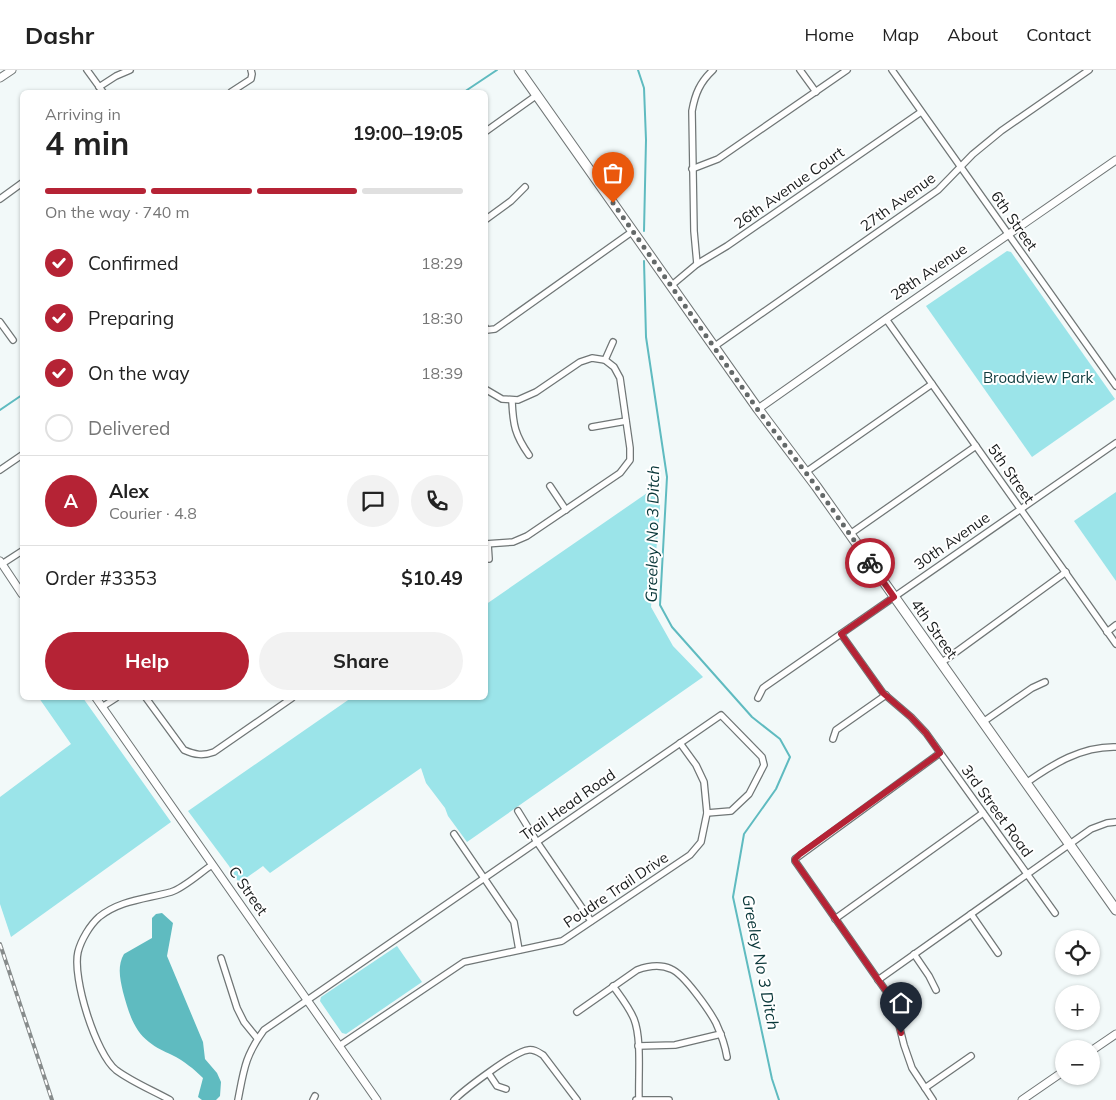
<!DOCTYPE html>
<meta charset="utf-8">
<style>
:root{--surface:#fff;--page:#f2f2f2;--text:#222;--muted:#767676;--line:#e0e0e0;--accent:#b52335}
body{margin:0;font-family:Mulish,sans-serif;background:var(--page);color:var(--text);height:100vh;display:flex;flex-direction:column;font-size:19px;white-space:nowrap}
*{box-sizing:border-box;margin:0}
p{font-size:16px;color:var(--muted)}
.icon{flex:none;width:28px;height:28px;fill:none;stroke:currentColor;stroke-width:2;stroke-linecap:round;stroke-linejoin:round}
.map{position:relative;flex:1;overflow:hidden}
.side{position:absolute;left:20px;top:20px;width:468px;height:610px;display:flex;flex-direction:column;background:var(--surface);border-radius:8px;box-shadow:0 1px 4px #0004}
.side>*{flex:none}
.buttons{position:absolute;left:1055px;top:860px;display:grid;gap:10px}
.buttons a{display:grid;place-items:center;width:45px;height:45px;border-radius:50%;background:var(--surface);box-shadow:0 1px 4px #0004;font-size:25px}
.pin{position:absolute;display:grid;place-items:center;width:42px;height:42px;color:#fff;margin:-51px -21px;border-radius:50% 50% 50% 0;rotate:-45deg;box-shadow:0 0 5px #0007}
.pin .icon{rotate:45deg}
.courier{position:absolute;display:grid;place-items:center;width:50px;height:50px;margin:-25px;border:4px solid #b52335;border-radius:50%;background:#fff;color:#222;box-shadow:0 1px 6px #0007}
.overview em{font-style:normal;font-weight:700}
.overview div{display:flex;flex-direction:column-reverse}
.overview{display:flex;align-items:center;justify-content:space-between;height:85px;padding:0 25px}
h1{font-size:32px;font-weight:700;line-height:38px}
.bar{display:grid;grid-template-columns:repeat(4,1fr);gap:8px 5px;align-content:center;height:60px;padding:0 25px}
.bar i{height:6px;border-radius:4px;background:var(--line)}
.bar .current{background:var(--accent)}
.bar p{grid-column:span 4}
.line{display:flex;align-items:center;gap:12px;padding:0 25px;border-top:1px solid var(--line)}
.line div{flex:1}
.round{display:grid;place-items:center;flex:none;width:52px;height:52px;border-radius:26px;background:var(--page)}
ol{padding:0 25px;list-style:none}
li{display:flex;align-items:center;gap:15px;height:55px}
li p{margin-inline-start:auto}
li .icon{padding:5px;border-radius:50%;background:var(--accent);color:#fff;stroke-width:4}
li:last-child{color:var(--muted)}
li i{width:28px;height:28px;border:2px solid var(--line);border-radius:50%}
.primary-button{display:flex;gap:10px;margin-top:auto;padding:10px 25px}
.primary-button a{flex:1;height:58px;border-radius:30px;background:var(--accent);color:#fff;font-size:20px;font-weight:700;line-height:58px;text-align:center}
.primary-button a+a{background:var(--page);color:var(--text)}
header{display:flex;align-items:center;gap:30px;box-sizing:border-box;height:70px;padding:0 25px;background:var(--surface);border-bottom:1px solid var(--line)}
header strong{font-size:24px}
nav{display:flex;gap:28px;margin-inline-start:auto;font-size:18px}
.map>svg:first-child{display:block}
.green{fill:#9be4e9}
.water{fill:#5fbbc0}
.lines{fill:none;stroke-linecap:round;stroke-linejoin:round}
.stream{stroke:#5fbbc0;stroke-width:2}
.minor-casing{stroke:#707676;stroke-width:8}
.tertiary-casing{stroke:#707676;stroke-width:9}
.secondary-casing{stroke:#707676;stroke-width:11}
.minor{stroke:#fff;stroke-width:5.5}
.tertiary{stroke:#fff;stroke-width:7}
.secondary{stroke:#fff;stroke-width:9}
.rail-casing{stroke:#878c8c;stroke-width:4}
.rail{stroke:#fff;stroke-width:2;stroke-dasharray:5.5;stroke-linecap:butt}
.done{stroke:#646969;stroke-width:5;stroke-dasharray:0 9}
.route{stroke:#b52335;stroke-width:6}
.labels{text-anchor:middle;stroke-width:4;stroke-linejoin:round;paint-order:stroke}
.street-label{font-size:15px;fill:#181b1b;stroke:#fff}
.park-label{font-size:15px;fill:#0f3b3d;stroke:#fff}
.water-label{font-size:16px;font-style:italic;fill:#093739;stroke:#fff}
</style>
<header>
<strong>Dashr</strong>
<nav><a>Home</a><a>Map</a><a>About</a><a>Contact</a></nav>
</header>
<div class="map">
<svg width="1116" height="1030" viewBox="0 0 1116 1030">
<rect width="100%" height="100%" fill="#f2f9f9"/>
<g class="green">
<polygon points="1007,181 1011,182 1115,329 1032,387 926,236"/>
<polygon points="659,420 660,440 651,537 673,576 703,607 467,772 448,746 445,738 426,713 421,698 270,803 263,796 239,813 229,796 188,741 351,628 485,628 485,535 650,421"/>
<polygon points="1116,422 1116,511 1074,451"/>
<polygon points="39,628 83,628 171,752 11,867 0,834 0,727 71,674"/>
<polygon points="397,876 422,912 346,964 342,963 320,931 321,927"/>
</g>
<path class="water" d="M162 843 173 853 167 886 203 972 205 989 217 1003 221 1012 220 1026 216 1030H202L198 1027 203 1008C194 999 184 991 172 985 164 981 156 978 149 972 133 960 128 940 123 922 120 909 117 896 124 884L152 868V848L156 844Z"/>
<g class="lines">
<g class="stream">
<polyline points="638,0 644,18 646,70 644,161"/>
<polyline points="464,22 497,0"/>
<polyline points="644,191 646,267 667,407 660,535 672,557 752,647 780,669 790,687 776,719 744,764 733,827 772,1009 779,1030"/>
<polyline points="0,340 22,325"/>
</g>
<g class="minor-casing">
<g id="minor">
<polyline points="87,0 103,22"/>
<polyline points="800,0 816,22"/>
<polyline points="892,0 1116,316"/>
<polyline points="99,17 116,6 130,0"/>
<polyline points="231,22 251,9 252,4 251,0"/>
<polyline points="485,62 537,25"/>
<polyline points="692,99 718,89 847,0"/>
<polyline points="0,129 22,113"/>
<polyline points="485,150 511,131 525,117"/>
<path d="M697 194 694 161 692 41C695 24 700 12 713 0"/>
<polyline points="672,215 697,194 727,176 921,42"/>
<polyline points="886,249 1116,574"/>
<polyline points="0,252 13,270"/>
<polyline points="485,257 487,260 495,259 633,161"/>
<polyline points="715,276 938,120 973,84 1001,61 1089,0"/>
<polyline points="605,290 613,272"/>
<polyline points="485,319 502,329 518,330 536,322 580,292 592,288 605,290 614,297 620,308 630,378 630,390 620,403 527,466 513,472 485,474"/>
<path d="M512 331C513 355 515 365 529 385"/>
<polyline points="592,357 626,351"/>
<polyline points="0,400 22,385"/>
<polyline points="806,402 932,314"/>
<polyline points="550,416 566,440"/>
<polyline points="850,464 976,376"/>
<polyline points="488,474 489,489"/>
<polyline points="2,494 22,481"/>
<polyline points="1107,562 1116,555"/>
<polyline points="841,564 883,623 911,647 926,663 1055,843"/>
<polyline points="941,593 1066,502"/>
<path d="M146 628 184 680C195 685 203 686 214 682L292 628"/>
<polyline points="758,628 763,618 1116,373"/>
<polyline points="102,637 116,628"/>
<polyline points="983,652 1032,618 1045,612"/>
<polyline points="833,669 836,660 886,625"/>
<path d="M1026 713C1053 694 1082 676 1116 677"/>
<polyline points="518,741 537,772 591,851"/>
<polyline points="454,764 514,852 519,880"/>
<polyline points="971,844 998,883"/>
<polyline points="835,849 983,743"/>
<polyline points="914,884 929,906 936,920"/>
<polyline points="221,888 237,938 244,952 257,968"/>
<polyline points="878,910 1091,759 1107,753 1116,752"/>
<path d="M613 916C621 927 629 937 634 949 642 969 638 1008 639 1030"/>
<path d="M577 942 637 900C648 896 660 894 671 899 684 904 709 940 716 953 721 964 725 975 727 987"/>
<polyline points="339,976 464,892 562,871 690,785 701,772 707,743 704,712 696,695 680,673"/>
<polyline points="638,976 675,975 721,964"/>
<polyline points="489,1004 497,1016 506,1019"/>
<polyline points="925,1018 971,986"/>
<path d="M170 1030C152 1020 132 1012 116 1000 96 984 72 908 78 882 81 870 90 855 99 847 120 830 146 829 171 822 184 818 201 802 212 795"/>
<path d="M238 1030C244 999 245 986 264 960L721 645 762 687 764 695 749 724 731 741 707 743"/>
<polyline points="313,1030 315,1026"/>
<path d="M454 1030C464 1020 515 981 528 980 534 979 538 982 543 985L577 1030"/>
<polyline points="636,1030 669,1030"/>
<polyline points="933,1030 912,998 904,975 898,951 886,921 795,791 795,789 940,683"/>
</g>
</g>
<g class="tertiary-casing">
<g id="tertiary">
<polyline points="0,8 12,0"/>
<polyline points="758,339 886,249 1116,90"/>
<polyline points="0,491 22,524"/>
<polyline points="96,628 377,1030"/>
<polyline points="1091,981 1116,964"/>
<polyline points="1022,1030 1064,1001"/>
</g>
</g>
<g class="secondary-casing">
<polyline id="secondary" points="519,0 758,339 816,416 1116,840"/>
</g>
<use href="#minor" class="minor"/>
<use href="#tertiary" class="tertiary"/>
<use href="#secondary" class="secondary"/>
<g class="rail-casing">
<polyline id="rail" points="0,874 52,1030"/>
</g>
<use href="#rail" class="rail"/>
</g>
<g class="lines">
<polyline class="done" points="613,133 758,340 816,416 870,493"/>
<polyline class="route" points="870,493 894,527 841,564 883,623 911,647 926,663 940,683 800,784 795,789 795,791 886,921 898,951 901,963"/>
</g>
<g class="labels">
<g class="street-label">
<text transform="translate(789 118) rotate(-35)" y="5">26th Avenue Court</text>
<text transform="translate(898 132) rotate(-36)" y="5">27th Avenue</text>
<text transform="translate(1014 151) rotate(55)" y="5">6th Street</text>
<text transform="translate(929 202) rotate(-34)" y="5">28th Avenue</text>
<text transform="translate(1011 404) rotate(55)" y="5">5th Street</text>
<text transform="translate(952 471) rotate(-35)" y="5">30th Avenue</text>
<text transform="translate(934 559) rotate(55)" y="5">4th Street</text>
<text transform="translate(568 735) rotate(-35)" y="5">Trail Head Road</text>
<text transform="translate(997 741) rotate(54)" y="5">3rd Street Road</text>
<text transform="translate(616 820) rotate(-34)" y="5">Poudre Trail Drive</text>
<text transform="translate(248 821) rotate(55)" y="5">C Street</text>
</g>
<g class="park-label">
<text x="1038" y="313">Broadview Park</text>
</g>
<g class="water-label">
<text transform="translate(652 464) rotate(-89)" y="6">Greeley No 3 Ditch</text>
<text transform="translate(761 892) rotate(79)" y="6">Greeley No 3 Ditch</text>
</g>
</g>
</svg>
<div class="buttons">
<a><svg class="icon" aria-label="locate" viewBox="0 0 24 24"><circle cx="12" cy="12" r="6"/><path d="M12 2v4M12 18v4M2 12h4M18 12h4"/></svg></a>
<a>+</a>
<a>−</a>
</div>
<div class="pin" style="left:613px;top:133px;background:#ea580c"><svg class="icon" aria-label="bag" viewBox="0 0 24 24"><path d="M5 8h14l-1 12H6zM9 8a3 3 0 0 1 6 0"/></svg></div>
<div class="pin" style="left:901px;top:963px;background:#1f2937"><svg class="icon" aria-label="home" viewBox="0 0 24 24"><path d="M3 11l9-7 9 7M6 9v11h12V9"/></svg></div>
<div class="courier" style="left:870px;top:493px"><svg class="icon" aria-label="bike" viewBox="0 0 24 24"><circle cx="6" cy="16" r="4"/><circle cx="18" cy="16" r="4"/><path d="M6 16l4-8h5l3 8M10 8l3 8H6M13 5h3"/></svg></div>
<section class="side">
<div class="overview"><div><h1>4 min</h1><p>Arriving in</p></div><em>19:00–19:05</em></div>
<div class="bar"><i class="current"></i><i class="current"></i><i class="current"></i><i></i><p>On the way · 740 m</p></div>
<ol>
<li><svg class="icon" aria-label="check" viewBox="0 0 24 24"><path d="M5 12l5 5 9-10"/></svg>Confirmed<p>18:29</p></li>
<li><svg class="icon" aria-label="check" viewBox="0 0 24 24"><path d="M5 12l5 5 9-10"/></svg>Preparing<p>18:30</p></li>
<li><svg class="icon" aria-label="check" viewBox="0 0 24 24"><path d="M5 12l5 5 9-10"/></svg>On the way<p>18:39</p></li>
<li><i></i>Delivered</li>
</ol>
<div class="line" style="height:90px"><b class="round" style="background:var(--accent);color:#fff">A</b><div><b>Alex</b><p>Courier · 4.8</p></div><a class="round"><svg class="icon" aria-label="chat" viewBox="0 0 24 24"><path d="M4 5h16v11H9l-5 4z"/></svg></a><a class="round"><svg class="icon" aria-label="phone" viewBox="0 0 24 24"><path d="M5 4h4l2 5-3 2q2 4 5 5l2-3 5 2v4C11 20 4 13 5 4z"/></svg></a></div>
<div class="line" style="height:65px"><div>Order #3353</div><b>$10.49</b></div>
<div class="primary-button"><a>Help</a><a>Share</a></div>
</section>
</div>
